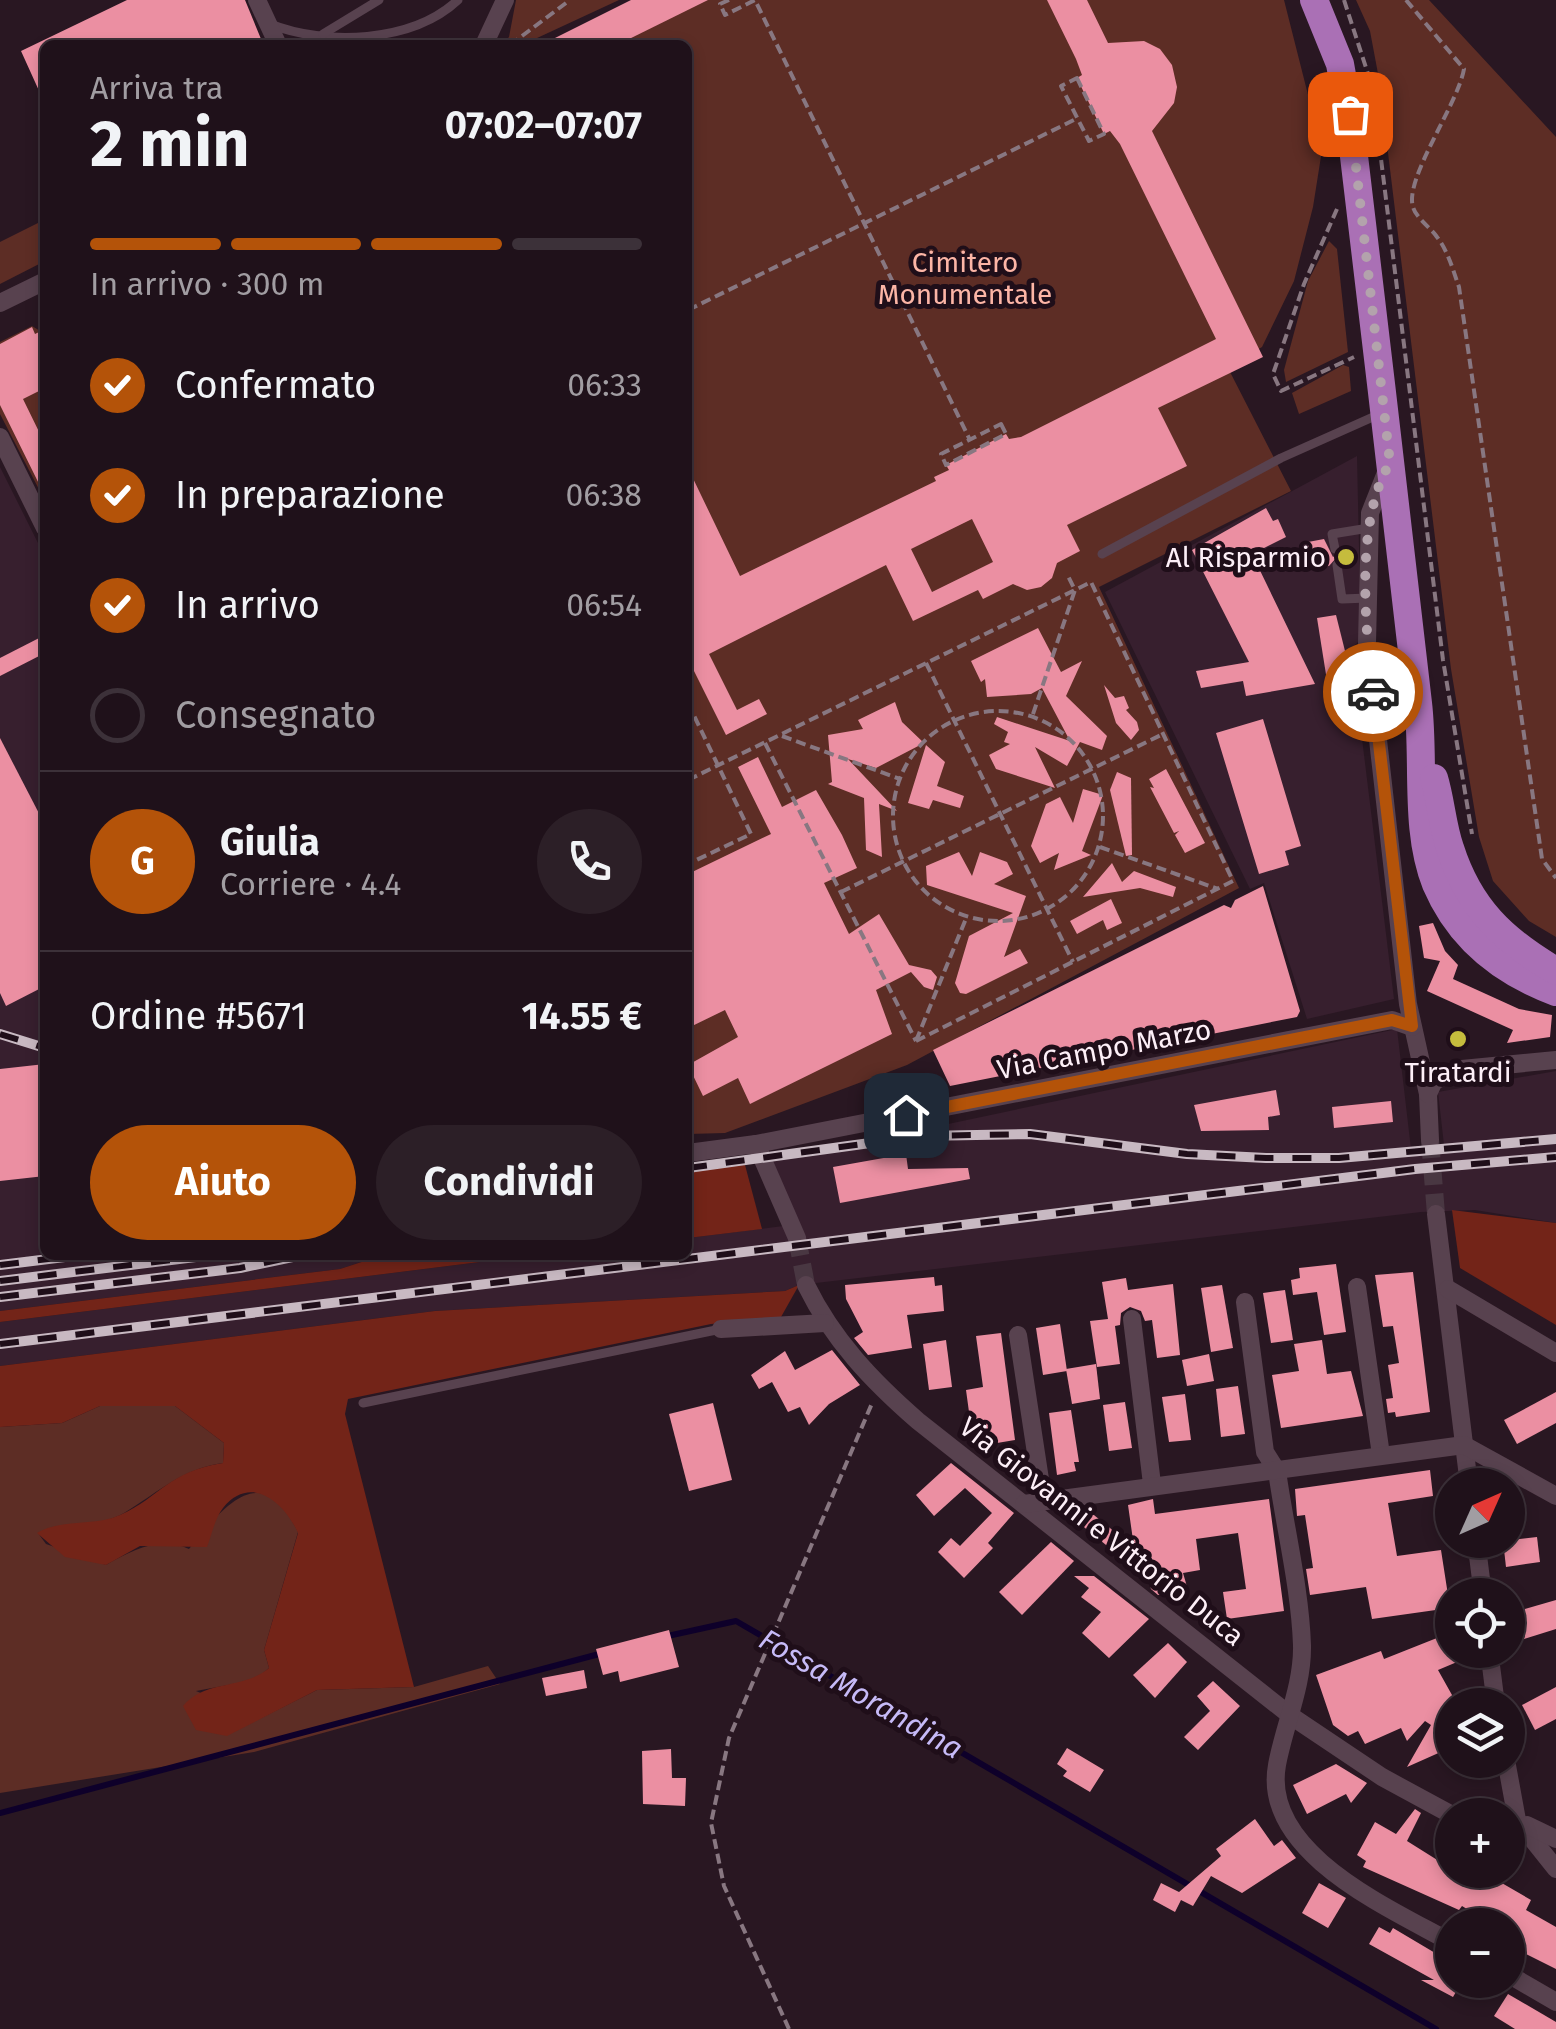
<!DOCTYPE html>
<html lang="it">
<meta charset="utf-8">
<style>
:root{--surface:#1f111a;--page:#2c1f27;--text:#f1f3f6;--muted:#a19da2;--line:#3c3139;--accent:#b45309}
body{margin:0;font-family:"Fira Sans",sans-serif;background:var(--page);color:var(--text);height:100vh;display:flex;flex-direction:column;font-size:38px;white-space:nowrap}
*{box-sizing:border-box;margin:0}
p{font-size:32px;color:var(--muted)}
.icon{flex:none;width:55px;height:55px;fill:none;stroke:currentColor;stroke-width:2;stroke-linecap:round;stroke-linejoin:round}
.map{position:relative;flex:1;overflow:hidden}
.side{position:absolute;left:40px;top:40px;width:652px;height:1220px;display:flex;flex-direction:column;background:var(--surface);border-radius:15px;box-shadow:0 5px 15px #0003,0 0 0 2px var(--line)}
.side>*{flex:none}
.needle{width:65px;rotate:45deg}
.controls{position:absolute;left:1435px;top:1468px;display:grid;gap:20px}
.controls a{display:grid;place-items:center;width:90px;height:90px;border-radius:50%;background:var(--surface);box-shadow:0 5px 15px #0003,0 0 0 2px var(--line);font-size:50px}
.pin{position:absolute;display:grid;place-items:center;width:85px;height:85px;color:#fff;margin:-42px;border-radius:20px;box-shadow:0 5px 15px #0006}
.courier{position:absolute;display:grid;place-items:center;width:100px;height:100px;margin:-50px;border:8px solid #b45309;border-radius:50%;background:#fff;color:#222;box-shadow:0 2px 12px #0007}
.summary em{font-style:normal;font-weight:700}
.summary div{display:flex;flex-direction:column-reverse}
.summary{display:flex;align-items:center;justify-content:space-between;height:170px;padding:0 50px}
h1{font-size:65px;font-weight:700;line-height:75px}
.bar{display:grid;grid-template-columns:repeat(4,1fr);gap:15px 10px;align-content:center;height:120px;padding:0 50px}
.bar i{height:12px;border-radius:8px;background:var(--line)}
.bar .selected{background:var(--accent)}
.bar p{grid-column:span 4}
.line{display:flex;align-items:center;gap:25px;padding:0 50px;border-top:2px solid var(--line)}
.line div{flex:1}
.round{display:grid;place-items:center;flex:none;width:105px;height:105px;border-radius:52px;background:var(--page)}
ol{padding:0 50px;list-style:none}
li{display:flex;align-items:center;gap:30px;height:110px}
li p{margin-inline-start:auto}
li .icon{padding:10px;border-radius:50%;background:var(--accent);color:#fff;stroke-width:4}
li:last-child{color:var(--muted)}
li i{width:55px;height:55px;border:5px solid var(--line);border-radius:50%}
.cta{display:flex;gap:20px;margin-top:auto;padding:20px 50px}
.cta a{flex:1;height:115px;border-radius:60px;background:var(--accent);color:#fff;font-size:40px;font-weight:700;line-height:115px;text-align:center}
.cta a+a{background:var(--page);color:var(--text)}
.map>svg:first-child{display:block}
.built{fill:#371f2e}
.green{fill:#5d2d25}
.forest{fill:#732418}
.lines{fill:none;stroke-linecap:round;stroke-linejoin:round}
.stream{stroke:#0e002a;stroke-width:6}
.building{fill:#eb8fa2;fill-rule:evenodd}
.minor-tunnel{stroke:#493742;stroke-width:18;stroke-dasharray:18 9;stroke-linecap:butt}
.path{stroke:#887781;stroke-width:4;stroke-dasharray:10 5;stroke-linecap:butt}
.service{stroke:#58424f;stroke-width:9}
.minor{stroke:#58424f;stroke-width:18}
.primary{stroke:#aa70b5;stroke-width:28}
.rail-casing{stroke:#c8b9c2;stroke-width:10}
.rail{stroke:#1f0e19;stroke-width:6;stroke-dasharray:19;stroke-linecap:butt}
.done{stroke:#b3a3ac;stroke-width:10;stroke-dasharray:0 18}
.route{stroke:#b45309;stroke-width:12}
.poi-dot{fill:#c5bc3d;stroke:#1f0e19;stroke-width:4}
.labels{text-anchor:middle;stroke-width:10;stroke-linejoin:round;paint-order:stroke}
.park-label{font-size:28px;fill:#fcb5a6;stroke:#1f0e19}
.poi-label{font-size:28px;fill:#fdeff7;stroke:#1f0e19;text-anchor:end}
.street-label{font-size:28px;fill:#fdeff7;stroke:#1f0e19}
.water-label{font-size:30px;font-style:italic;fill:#c6baf7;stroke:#1f0e19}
</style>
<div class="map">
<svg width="1556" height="2029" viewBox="0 0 1556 2029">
<rect width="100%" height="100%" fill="#291722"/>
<g class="built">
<polygon points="1357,456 1361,639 1351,649 1394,999 1307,1019 1264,883 1250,889 1105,592"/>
<polygon points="0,467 45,557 45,1255 383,1255 340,1269 0,1311"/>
<polygon points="1397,1029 1411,1149 1444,1145 1438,1092 1556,1071 1556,1223 1475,1210 1421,1212 799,1285 785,1291 435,1311 0,1366 0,1322 536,1255 688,1255 688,1238 791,1225 773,1161"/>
</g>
<g class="green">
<polygon points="516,0 619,0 522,45 502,45 509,37"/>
<polygon points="645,0 1284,0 1322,150 1313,207 1294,281 1262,347 1228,368 1291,491 1099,587 1239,888 907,1065 725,1133 688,1134 688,45 554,45"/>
<polygon points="1356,0 1429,0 1556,137 1556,937 1529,921 1493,881 1479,837 1451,669 1379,79 1370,31"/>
<polygon points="44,220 45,261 0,284 0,242"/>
<polygon points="1329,241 1337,249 1348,352 1286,382 1284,370 1308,281"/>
<polygon points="32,326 45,334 45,501 0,414 0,342"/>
<polygon points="1343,365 1349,367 1351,391 1299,414 1292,393"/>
<path d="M100 1406H175L224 1443 223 1463C181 1469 159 1492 124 1513 101 1526 64 1527 38 1533L46 1544 106 1565C133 1550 159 1536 189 1549 224 1506 262 1457 298 1532L264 1650 269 1668 255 1680 196 1691 261 1718 317 1690 414 1687 488 1666 500 1684 254 1752 0 1793V1427L62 1423Z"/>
</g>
<g class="forest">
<polygon points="745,1165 762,1229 688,1238 688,1170"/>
<polygon points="1452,1210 1556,1223 1556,1325 1460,1268"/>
<polygon points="383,1255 536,1255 0,1322 0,1311 340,1269"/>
<path d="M799 1285 781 1317 711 1324 348 1399 345 1414 414 1687 317 1690 227 1736 196 1730 183 1706C206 1679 243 1690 269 1668L264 1650 298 1533C285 1503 251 1473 223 1508 215 1518 212 1534 207 1547L140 1546 106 1565 65 1557 37 1533C63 1518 93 1527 120 1515 162 1496 167 1472 223 1463L224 1443 175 1406H100L62 1423 0 1427V1366L435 1311 785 1291Z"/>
</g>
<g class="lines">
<g class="stream">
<polyline points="663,1637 736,1621 1436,2029"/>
<polyline points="0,1813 603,1653"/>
</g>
</g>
<g class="building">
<polygon points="127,0 245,0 261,39 249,45 45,45 45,104 21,51"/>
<polygon points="631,0 708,0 617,45 541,45"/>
<path d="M1047 0H1087L1108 43 1144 41 1160 49 1172 65 1177 87 1174 103 1152 131 1263 357 1158 408 1187 466 1067 525 1080 551 1057 563 1052 578 1041 587 1027 590 1013 584 983 599 978 590 913 621 886 565 709 654 737 710 759 699 767 714 726 735 688 659V468L740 576 936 481 934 477 949 470 946 465 1006 434 1009 439 1021 437 1216 339 1120 144 1110 131 1104 134 1077 78 1082 75 1076 59ZM972 519 993 562 932 592 911 549Z"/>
<polygon points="32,327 35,334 45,329 45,388 23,399 45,444 45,496 0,405 0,344"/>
<polygon points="1266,508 1273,521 1278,519 1286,537 1252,554 1315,684 1246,696 1243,681 1201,688 1196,671 1249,662 1192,550"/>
<polygon points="1324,539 1333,557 1349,547 1352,563 1337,557 1329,566 1312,568 1308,542"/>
<polygon points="1336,615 1353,683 1328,687 1317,618"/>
<polygon points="1038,628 1061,672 1082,661 1066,696 1107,736 1102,750 1080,742 1067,766 1035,747 1055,788 996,769 989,755 1010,744 1004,742 1008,732 994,724 997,717 1070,741 1042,688 1031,694 987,697 985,679 981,682 971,661"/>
<polygon points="45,635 45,653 0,676 0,658"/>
<polygon points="1104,685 1115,698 1124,696 1129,708 1126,710 1137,722 1139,730 1131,740 1116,723"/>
<polygon points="895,702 902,722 924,743 876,768 848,759 897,811 879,804 882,857 866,850 864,798 828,784 832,782 828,735 863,729 858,720"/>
<polygon points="1263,719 1301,846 1285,851 1289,865 1259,874 1216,733"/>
<polygon points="0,738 45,825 45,986 6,1006 0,993"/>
<polygon points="926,745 945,762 937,786 964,796 960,808 933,800 929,809 908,803"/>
<polygon points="758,757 782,807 816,790 842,835 857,868 824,883 849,934 879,914 909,965 931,970 937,977 933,990 924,987 911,972 876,990 892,1034 750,1104 738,1078 703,1096 688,1065 738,1037 725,1010 688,1028 688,874 771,834 738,767"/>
<polygon points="1166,769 1205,843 1185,853 1175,835 1179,831 1174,833 1150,787 1154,788 1149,779"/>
<polygon points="1117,772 1131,778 1132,855 1126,856 1110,790"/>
<polygon points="1083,789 1103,795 1082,851 1091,855 1054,870 1059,853 1040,863 1031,846 1046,804 1060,797 1073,823"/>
<polygon points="959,852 972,876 980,852 1007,862 1013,874 994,884 1026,896 1004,957 1020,949 1028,963 966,994 960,993 955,983 969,936 1013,913 927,885 926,866"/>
<polygon points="1112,863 1122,882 1134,871 1176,887 1173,897 1140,888 1083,897"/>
<polygon points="1263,886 1300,1011 1297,1017 950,1086 933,1050 1224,905 1231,908 1235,900"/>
<polygon points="1111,899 1122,923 1107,930 1103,920 1077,934 1070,921"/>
<polygon points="1433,923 1445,951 1458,965 1453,979 1519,1009 1552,1015 1550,1037 1507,1043 1513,1030 1427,991 1440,961 1424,958 1419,926"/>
<polygon points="45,1064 45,1176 0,1181 0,1069"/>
<polygon points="1276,1090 1280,1115 1268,1117 1269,1130 1201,1131 1194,1105"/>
<polygon points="1391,1101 1393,1122 1334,1128 1332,1107"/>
<polygon points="906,1154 908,1169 968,1168 970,1179 840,1203 833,1167"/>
<polygon points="1336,1264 1346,1332 1324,1335 1317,1292 1293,1295 1291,1280 1300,1278 1299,1268"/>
<polygon points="1413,1272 1430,1412 1396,1417 1395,1412 1388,1413 1386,1399 1393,1398 1388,1365 1399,1363 1393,1326 1383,1327 1375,1275"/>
<polygon points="934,1277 935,1286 942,1285 944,1311 907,1315 912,1348 868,1355 854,1338 863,1332 846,1299 845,1285"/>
<polygon points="1126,1278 1128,1290 1173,1284 1180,1355 1157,1358 1152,1320 1145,1321 1141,1311 1130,1307 1121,1313 1120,1325 1115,1326 1120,1364 1097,1367 1090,1321 1108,1319 1102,1282"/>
<polygon points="1222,1285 1233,1348 1211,1352 1201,1288"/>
<polygon points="1285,1290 1293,1340 1271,1343 1263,1293"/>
<polygon points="1060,1324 1067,1371 1043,1375 1036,1328"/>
<polygon points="1001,1333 1015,1440 991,1444 989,1431 972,1434 966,1390 983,1387 976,1336"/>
<polygon points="946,1340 952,1387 929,1390 923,1344"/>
<polygon points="1322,1340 1327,1374 1351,1371 1363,1416 1281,1428 1272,1375 1299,1371 1294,1344"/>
<polygon points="832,1350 860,1385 829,1404 809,1425 800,1407 788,1412 772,1382 759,1389 751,1375 785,1351 795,1370"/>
<polygon points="1209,1354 1214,1381 1187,1386 1182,1360"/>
<polygon points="1096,1364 1100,1399 1072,1404 1066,1369"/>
<polygon points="1238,1386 1245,1434 1221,1437 1216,1389"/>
<polygon points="1556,1392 1556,1423 1517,1444 1504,1420"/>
<polygon points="1185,1394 1191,1440 1169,1442 1162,1397"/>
<polygon points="1125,1402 1132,1448 1109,1451 1103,1405"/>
<polygon points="713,1403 732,1480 689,1491 669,1414"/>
<polygon points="1071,1410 1079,1462 1074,1462 1076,1471 1057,1475 1049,1413"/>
<polygon points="951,1463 1014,1513 988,1543 993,1548 964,1578 938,1552 951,1538 960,1546 992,1513 965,1488 934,1516 916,1495"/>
<polygon points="1430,1470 1433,1496 1388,1503 1397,1556 1441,1550 1450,1608 1372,1619 1366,1587 1310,1595 1306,1569 1313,1568 1305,1515 1297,1516 1295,1489"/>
<polygon points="1153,1499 1155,1514 1269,1499 1284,1611 1227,1619 1223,1592 1246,1589 1238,1533 1196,1539 1200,1570 1183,1573 1188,1590 1158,1595 1151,1589 1138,1547 1134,1547 1128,1505"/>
<polygon points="1089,1511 1121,1537 1111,1549 1079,1523"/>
<polygon points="1537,1537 1540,1562 1506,1567 1503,1541"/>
<polygon points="1051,1542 1074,1561 1022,1615 999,1592"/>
<polygon points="1074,1576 1094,1576 1149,1619 1109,1658 1082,1633 1101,1612 1081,1597 1089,1588"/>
<polygon points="1556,1600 1556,1629 1508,1644 1511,1613"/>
<polygon points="669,1630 679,1667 620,1682 618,1671 603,1675 596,1649"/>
<polygon points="1447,1634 1457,1662 1438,1670 1452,1695 1452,1747 1407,1767 1431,1725 1425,1721 1407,1741 1401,1728 1365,1744 1358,1731 1348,1736 1333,1725 1316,1675 1381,1651 1384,1659"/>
<polygon points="1168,1643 1187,1662 1155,1698 1133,1675"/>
<polygon points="584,1670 587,1688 546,1696 542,1678"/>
<polygon points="1213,1681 1240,1706 1198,1750 1184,1737 1210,1711 1197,1696"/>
<polygon points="1556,1687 1556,1719 1535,1730 1522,1705"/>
<polygon points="1067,1748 1104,1770 1090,1792 1063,1776 1067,1771 1057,1764"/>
<polygon points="671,1749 672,1778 686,1778 685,1806 643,1804 642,1751"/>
<polygon points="1336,1764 1367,1783 1351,1803 1346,1794 1307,1814 1293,1785"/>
<polygon points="1415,1809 1421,1813 1407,1841 1474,1883 1481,1871 1531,1900 1526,1910 1556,1927 1556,1969 1516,1949 1517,1945 1509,1940 1518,1925 1493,1925 1462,1906 1459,1910 1363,1867 1366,1861 1357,1855 1375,1822 1396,1834"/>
<polygon points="1255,1819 1274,1846 1282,1840 1296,1858 1242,1893 1211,1876 1193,1906 1181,1900 1175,1912 1153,1900 1161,1883 1179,1892 1221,1856 1216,1849"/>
<polygon points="1319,1883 1346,1898 1328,1928 1302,1913"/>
<polygon points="1379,1927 1390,1933 1393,1928 1452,1963 1452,1980 1463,1980 1453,1997 1421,1980 1434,1980 1369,1944"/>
<polygon points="1508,1994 1556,2022 1556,2029 1515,2029 1494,2016"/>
</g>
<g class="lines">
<g class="minor-tunnel">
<polyline points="1430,1140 1436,1214"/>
<polyline points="797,1238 806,1285"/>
</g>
<g class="path">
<polyline points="729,0 720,4 725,15 755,0 970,440"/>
<polyline points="1344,0 1372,86 1443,660 1472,834"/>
<path d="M1406 0 1464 69C1458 104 1404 179 1413 207 1416 218 1430 227 1437 237 1448 251 1453 270 1459 287L1542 859 1556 878"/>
<polyline points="510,45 570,0"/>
<polygon points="1077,78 1104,134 1089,141 1061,86"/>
<polyline points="1337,209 1304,284 1273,374 1281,391 1354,357"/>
<polyline points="688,310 1078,118"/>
<polyline points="45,418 45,424"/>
<polygon points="1001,424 1006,434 946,465 941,454"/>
<polyline points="926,663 1073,962"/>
<polyline points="688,703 751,834 688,864"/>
<circle cx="998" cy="816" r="105"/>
<polyline points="782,736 900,779"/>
<polyline points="765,743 916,1041"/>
<polyline points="688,780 1075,590 1067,574"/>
<polyline points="1100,847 1218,889"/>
<polyline points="841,892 1163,734"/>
<polyline points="916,1041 1233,881 1091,582 1075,590 1032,717"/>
<polyline points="916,1041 967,916"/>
<polyline points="789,2029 724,1886 711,1823 729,1738 873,1401"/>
</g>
<g class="service">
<path d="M270 24C325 46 412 43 458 0"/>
<polyline points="323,34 379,0"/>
<polyline points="1335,549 1332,534 1369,528"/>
<polyline points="1102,554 1281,458 1382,413"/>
<polyline points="1337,565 1342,599 1368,598"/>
<polyline points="363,1403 721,1329"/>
</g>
<g class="minor">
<polyline points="257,0 278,45"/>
<polyline points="484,45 505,0"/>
<polyline points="0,303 45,281"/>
<polyline points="0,437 45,528"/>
<polyline points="1389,465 1370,513 1367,643 1408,1004 1428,1094 1430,1140"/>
<polyline points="1428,1094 1434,1081 1462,1069 1556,1060"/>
<polyline points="756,1144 797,1238"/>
<polyline points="688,1153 756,1144 1392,1020 1412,1027"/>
<polyline points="1436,1214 1469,1485"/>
<path d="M806 1285C833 1340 872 1381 918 1421L1291 1716 1382 1777 1452 1815"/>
<polyline points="1357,1287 1381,1455"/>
<polyline points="1448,1289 1556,1353"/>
<path d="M1245 1302 1265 1452 1277 1471C1285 1528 1300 1588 1302 1645 1303 1686 1284 1726 1277 1765 1261 1853 1390 1908 1452 1943"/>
<polyline points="1132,1319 1152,1484"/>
<polyline points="721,1329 825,1323"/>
<polyline points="1018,1335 1043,1499"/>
<polyline points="1024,1504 1464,1445 1556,1496"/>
<polyline points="1476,1540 1483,1595"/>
<polyline points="1489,1650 1496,1705"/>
<polyline points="1506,1760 1517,1820 1556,1869"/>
<polyline points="1527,1825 1556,1839"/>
<polyline points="1508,1974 1556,2002"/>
</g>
<g class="primary">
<path d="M1314 0 1340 64 1349 114C1373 310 1395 507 1418 703 1425 761 1414 829 1436 884 1459 938 1502 972 1556 992"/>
<path d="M1434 778C1441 801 1442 825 1450 848 1469 908 1503 940 1556 971"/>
</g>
<g class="rail-casing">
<g id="rail">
<polyline points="0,1034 45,1048"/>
<polyline points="688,1168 921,1136 1030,1134 1187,1154 1266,1158 1339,1158 1556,1139"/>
<polyline points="0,1265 81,1255"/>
<polyline points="0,1281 212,1255"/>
<polyline points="0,1297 240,1268 302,1255"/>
<polyline points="0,1344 1415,1169 1556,1157"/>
</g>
</g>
<use href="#rail" class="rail"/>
</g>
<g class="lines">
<path class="done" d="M1350 114 1390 463C1355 519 1365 627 1373 692"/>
<polyline class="route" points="906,1115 1392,1020 1412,1026 1373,692"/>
</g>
<g class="poi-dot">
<circle cx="1346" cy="557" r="10"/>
<circle cx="1458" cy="1039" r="10"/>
</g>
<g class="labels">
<g class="park-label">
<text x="965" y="272">Cimitero<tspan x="965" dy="32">Monumentale</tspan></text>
</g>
<g class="poi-label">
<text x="1326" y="567">Al Risparmio</text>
<text x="1458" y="1082" text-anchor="middle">Tiratardi</text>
</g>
<g class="street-label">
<text transform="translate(1104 1049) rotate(-11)" y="10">Via Campo Marzo</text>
<text transform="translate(1102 1531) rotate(38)" y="10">Via Giovanni e Vittorio Duca</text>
</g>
<g class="water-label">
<text transform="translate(861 1694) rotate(30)" y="10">Fossa Morandina</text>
</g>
</g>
</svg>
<div class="controls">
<a><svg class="needle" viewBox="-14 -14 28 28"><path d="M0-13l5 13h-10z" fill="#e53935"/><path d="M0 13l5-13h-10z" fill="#a19da2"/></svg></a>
<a><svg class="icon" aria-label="locate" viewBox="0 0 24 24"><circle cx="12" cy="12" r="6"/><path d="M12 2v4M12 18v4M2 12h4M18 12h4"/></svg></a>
<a><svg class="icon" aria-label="layers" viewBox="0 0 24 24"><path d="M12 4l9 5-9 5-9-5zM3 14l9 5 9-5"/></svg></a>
<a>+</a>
<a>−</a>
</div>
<div class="pin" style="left:1350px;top:114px;background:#ea580c"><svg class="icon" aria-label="bag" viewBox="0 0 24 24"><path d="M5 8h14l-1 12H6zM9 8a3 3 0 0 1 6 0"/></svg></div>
<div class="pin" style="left:906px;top:1115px;background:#1f2937"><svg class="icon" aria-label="home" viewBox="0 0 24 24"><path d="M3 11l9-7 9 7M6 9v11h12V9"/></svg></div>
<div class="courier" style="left:1373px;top:692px"><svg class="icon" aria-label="car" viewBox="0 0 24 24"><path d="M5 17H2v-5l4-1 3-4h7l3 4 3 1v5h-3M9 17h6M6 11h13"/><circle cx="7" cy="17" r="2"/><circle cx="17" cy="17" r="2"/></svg></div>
<section class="side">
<div class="summary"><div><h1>2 min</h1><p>Arriva tra</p></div><em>07:02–07:07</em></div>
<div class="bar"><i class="selected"></i><i class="selected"></i><i class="selected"></i><i></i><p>In arrivo · 300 m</p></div>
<ol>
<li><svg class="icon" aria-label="check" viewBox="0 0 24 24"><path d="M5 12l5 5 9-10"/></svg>Confermato<p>06:33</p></li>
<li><svg class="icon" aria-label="check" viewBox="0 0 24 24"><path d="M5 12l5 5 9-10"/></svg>In preparazione<p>06:38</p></li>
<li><svg class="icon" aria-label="check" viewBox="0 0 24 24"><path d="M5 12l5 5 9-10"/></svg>In arrivo<p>06:54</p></li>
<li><i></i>Consegnato</li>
</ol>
<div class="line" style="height:180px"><b class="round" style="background:var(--accent);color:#fff">G</b><div><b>Giulia</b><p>Corriere · 4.4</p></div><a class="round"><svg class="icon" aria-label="phone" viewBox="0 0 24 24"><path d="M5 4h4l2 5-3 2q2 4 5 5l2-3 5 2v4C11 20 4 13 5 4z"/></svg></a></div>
<div class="line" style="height:130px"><div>Ordine #5671</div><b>14.55 €</b></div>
<div class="cta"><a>Aiuto</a><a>Condividi</a></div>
</section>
</div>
